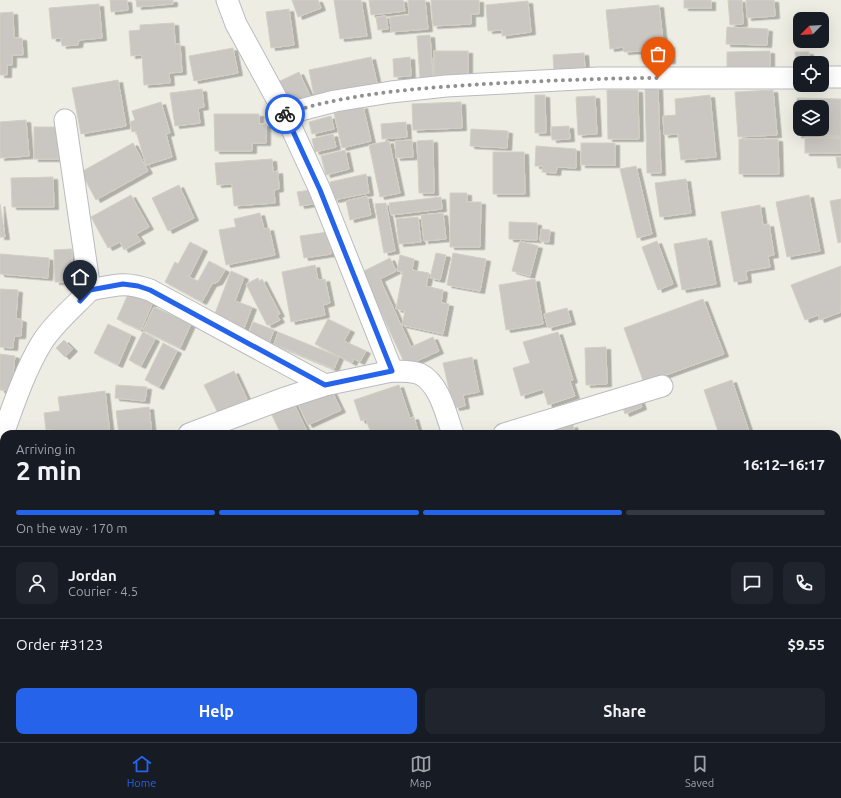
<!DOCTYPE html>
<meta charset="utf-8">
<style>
:root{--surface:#171b24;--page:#20242c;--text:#f1f3f6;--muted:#9ea1a6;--line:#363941;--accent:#2563eb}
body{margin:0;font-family:Ubuntu,sans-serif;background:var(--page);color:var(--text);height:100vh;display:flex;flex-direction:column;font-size:15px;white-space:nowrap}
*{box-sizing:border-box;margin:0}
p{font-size:13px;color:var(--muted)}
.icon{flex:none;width:22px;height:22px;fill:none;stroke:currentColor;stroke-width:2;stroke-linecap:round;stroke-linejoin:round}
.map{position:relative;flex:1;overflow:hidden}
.drawer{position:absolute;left:0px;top:430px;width:841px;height:312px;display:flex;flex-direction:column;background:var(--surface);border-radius:12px 12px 0 0;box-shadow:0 4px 16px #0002}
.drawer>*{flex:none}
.needle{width:26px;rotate:246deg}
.buttons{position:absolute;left:793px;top:12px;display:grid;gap:8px}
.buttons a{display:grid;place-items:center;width:36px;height:36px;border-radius:8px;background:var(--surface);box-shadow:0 4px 16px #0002;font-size:20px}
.pin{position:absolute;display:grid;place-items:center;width:34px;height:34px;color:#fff;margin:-41px -17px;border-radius:50% 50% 50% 0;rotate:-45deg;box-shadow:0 0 4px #0007}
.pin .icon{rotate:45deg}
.courier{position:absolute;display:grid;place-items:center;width:40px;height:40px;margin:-20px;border:3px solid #2563eb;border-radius:50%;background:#fff;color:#222;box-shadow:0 1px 5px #0007}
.headline em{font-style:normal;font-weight:600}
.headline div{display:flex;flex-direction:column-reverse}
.headline{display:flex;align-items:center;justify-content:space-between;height:68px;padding:0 16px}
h1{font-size:26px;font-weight:600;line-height:30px}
.bar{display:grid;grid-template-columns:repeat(4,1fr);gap:6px 4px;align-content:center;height:48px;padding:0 16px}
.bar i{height:5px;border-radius:3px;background:var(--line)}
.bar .selected{background:var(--accent)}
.bar p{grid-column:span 4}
.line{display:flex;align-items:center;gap:10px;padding:0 16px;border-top:1px solid var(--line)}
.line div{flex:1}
.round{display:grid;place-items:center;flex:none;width:42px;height:42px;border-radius:8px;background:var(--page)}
.primary-button{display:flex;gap:8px;margin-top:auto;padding:8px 16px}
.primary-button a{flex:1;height:46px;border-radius:8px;background:var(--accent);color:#fff;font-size:16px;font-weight:600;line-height:46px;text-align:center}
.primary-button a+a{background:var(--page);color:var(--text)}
.menu{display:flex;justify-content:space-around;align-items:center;height:56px;border-top:1px solid var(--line);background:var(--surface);font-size:11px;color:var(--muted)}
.menu a{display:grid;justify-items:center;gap:2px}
.menu .selected{color:var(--accent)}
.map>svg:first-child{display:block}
.building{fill:#cac7c2;stroke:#d2cfc3;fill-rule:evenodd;filter:url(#shadow)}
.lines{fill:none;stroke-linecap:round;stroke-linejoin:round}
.minor-casing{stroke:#b9bbc0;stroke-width:23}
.minor{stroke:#fff;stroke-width:21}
.done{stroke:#8f9191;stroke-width:4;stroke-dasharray:0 7.2}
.route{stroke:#2563eb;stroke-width:5}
</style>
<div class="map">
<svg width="841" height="742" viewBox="0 0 841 742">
<defs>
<filter id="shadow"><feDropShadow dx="4.5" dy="2.5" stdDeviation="0" flood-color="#0004"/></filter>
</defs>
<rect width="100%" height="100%" fill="#eeede4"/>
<g class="building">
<polygon points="110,0 127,0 128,10 111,12"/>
<polygon points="136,0 173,0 173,4 137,7"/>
<polygon points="292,0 318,0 321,8 298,17"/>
<polygon points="334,0 361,0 367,36 340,39"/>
<polygon points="369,0 403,0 405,11 371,15"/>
<polygon points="408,0 425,0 428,29 391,32 390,17 409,15"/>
<polygon points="431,0 479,0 479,14 471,14 471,24 433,26"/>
<rect x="684" y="0" width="27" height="8"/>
<polygon points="728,0 742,0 743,24 730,25"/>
<polygon points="746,0 774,0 775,16 747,18"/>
<polygon points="528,1 531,32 502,36 502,30 488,31 486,5"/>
<polygon points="99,4 102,38 79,40 78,45 62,46 61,38 52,39 49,8"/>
<polygon points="659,5 663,42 655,43 655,46 641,47 642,51 624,52 623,47 610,49 606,10"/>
<polygon points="289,9 294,45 271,48 266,12"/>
<polygon points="13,12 14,38 22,38 23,55 12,55 12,65 7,65 7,75 0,75 0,13"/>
<polygon points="386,16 388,29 378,30 376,17"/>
<polygon points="174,23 175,44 180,44 182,72 169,73 170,83 144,85 142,55 131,56 129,31 140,30 140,25"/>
<polygon points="727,27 768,29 767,45 726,44"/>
<polygon points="430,35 433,78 420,78 417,36"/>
<polygon points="670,45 671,61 648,62 647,49 657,49 657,46"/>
<polygon points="233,48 238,73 194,81 189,56"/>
<rect x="434" y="51" width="34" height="24"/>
<polygon points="770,51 770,71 727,71 727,52"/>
<polygon points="795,52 809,52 809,63 796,64"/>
<polygon points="584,53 585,69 554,72 553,55"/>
<polygon points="371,57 377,83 314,96 309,70"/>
<polygon points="410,57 411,76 394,77 393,59"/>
<polygon points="299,72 311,98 289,108 278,82"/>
<polygon points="118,80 126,126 81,134 72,88"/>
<polygon points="658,87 661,173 647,173 645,88"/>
<polygon points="202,89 204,107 198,108 200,123 175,126 170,93"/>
<polygon points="607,90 638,90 639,139 608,139"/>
<polygon points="773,90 777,135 738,137 735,92"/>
<polygon points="535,95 545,95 546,133 535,133"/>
<polygon points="710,95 716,157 681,160 678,134 664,135 663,116 676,115 675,99"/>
<polygon points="595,96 597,134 578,135 576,97"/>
<path d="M797 98 841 99V136L797 135ZM800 107H822V129H800Z"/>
<polygon points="161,102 170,133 166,134 172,157 146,165 136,131 132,132 130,122 135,120 132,111"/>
<polygon points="461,102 462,128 413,130 412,104"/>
<polygon points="363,106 371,141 342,148 334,113"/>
<polygon points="214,114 259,114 259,124 266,124 266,143 252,143 252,151 215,151"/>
<polygon points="331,116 334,129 312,134 309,122"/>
<polygon points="26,120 29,156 0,158 0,122"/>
<polygon points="406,122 407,137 382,139 381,124"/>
<polygon points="569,126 570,139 552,140 551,127"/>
<rect x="34" y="127" width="25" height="32"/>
<polygon points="471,129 508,131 507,148 470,146"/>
<polygon points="333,134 336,147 315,152 312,139"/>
<rect x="805" y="138" width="36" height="15"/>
<polygon points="739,139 778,139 779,174 739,174"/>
<polygon points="412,140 413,157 396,158 395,141"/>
<polygon points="433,140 434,193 419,193 417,141"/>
<polygon points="389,141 400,193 380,197 369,145"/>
<polygon points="133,143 148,171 96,200 81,172"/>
<rect x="581" y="143" width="34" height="22"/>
<polygon points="536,146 576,149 576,168 557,167 556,173 542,172 543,166 535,166"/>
<polygon points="345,150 349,169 326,175 321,156"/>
<polygon points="493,152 524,152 525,194 493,194"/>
<polygon points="836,157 841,157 841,168 838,168"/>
<polygon points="272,159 273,172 278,171 279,189 274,190 275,203 234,206 232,184 217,185 215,163"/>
<polygon points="636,166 652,234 637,238 620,169"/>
<polygon points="366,174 369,193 334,200 330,182"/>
<polygon points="53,177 54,207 12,207 11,178"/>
<polygon points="686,179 691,213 660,217 655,183"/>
<polygon points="179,185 194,218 168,231 152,198"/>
<polygon points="316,189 319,203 300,206 297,192"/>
<polygon points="450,193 467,193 467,202 481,202 480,247 450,247"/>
<polygon points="131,195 149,227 136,234 141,241 124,250 120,242 108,248 91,217"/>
<polygon points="809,195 820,251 787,257 776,202"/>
<polygon points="367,196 371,215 350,220 346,201"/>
<polygon points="441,197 442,209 391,215 389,203"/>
<polygon points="841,199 841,242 838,243 830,201"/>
<polygon points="386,203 395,251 384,253 375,204"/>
<polygon points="0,204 5,237 0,237"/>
<polygon points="760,205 763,225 769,224 774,255 768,256 770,267 746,271 747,280 734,282 721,212"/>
<polygon points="260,213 264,229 269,228 275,255 226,265 219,230 236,227 234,219"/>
<polygon points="443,213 446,239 424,241 421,215"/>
<polygon points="418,217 421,242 399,244 396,219"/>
<polygon points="509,222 537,223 537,240 509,239"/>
<polygon points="541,229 550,230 549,242 540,241"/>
<polygon points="328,232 331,254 304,258 300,236"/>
<polygon points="707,238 716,284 682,290 674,244"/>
<polygon points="520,241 538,246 530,276 512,271"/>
<polygon points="657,241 673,284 658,290 642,247"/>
<polygon points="190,242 203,249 189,277 198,281 209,261 225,270 218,282 212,284 202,302 165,282 175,262 178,264"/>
<polygon points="72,249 72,282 55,282 54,250"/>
<polygon points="436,253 446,255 440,280 430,278"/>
<polygon points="453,253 486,259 480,291 447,285"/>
<polygon points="0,254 49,258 48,278 0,274"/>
<polygon points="400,255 414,259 412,270 429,273 426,286 443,290 441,303 449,304 443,334 402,325 405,311 396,309 403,272 397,271"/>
<polygon points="390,258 396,271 380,279 411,347 433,337 439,351 406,366 362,272"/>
<polygon points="315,265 318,280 325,279 330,303 323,305 325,315 291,322 282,272"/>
<polygon points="841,266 841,306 840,307 841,312 820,320 818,315 805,320 791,285"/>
<polygon points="231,271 244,277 235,301 252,307 243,331 213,319"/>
<polygon points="258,278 259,281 262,279 280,314 277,315 280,320 270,325 267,325 246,284"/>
<polygon points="535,279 543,324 506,330 499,285"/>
<polygon points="0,289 18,290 16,318 22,320 21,336 14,336 13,348 0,347"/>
<polygon points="129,292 153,302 141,330 117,319"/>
<polygon points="703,299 724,354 644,383 624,328"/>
<polygon points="154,307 191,324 180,348 143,330"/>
<polygon points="567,308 571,322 548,328 544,314"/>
<polygon points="328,319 350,330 344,341 366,351 360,362 354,359 352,363 315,344"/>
<polygon points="253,322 274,330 267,348 246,340"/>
<polygon points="108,324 131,335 118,365 94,353"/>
<polygon points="143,332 155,339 141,366 129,360"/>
<polygon points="278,332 339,357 334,369 274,344"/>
<polygon points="558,332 573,380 570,381 575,396 548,405 543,389 521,396 513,368 530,363 523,342"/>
<polygon points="64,340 73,349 65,357 56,348"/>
<polygon points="163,343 177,351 159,387 145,380"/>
<polygon points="606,347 607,384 586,385 585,348"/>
<polygon points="0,354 15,356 11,391 0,390"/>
<polygon points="472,357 479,392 463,395 465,406 455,408 453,398 451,398 443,363"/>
<polygon points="234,371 247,399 218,413 204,385"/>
<polygon points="732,380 750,434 719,434 704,390"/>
<polygon points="116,385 147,387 145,401 115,398"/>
<polygon points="399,385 410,418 414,417 419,434 371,434 366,419 361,421 354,400"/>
<polygon points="330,387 341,410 308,425 297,402"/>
<polygon points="105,391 110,434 53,434 52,429 46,430 44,413 60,411 58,397"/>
<polygon points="291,398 307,431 300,434 281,434 269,409"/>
<polygon points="639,398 642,407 625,414 622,405"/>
<polygon points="149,407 152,434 119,434 116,411"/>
<polygon points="573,425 575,434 540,434"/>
<polygon points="837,458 841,464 841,501 837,504"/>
<polygon points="841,561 841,628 837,621 837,563"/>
<polygon points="66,738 87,738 89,742 68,742"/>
<polygon points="169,738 174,738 175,742 143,742"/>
<polygon points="180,738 193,738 194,742 181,742"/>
<polygon points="310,738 338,738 339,742 307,742 310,740"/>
<polygon points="339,738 349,738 350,742 340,742"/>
<polygon points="354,738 368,738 369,739 361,742 356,742"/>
<polygon points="373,738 390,738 391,742 373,742"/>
<polygon points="395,738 432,738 433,742 396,742"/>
<polygon points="438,738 451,738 452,742 439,742"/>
<polygon points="453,738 486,738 468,742 454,742"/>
<polygon points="486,738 493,738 494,742 468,742"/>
</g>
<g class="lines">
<g class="minor-casing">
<g id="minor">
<polyline points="227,0 236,24 285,114 320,190 392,371"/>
<polyline points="822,77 841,77"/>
<polyline points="285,114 335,101 391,92 446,86 598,78 800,78"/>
<path d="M90 290C115 285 125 281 150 290L325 385"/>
<path d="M189 434 282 399 325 385 392 371C400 371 413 371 420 374 440 384 446 415 453 434"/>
<polyline points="504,434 662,386"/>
<path d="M0 442C12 410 23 374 41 344 52 325 75 306 90 290L65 120"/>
<polyline points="0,479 4,478"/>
<polyline points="837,663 841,661"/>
<polyline points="507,738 507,742"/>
<polyline points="674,742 684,738"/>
</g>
</g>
<use href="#minor" class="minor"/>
</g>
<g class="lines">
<path class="done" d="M285 114C347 93 420 88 485 84 543 81 601 78 658 78"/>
<polyline class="route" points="80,301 90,290 123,284 138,286 150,290 325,385 392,371 320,190 285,114"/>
</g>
</svg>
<div class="buttons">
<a><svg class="needle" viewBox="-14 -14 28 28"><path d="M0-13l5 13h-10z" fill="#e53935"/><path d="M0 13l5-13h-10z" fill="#9ea1a6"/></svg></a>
<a><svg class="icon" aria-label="locate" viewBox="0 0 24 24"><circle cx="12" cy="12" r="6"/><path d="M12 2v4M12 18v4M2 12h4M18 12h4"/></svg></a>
<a><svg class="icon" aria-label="layers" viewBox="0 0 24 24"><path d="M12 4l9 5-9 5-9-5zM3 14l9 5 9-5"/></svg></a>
</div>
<div class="pin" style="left:658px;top:78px;background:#ea580c"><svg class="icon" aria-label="bag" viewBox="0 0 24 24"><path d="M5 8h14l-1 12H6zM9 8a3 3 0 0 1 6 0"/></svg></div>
<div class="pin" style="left:80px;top:301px;background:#1f2937"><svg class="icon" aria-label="home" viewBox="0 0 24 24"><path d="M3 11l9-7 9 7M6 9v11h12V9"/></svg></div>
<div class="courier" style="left:285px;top:114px"><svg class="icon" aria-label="bike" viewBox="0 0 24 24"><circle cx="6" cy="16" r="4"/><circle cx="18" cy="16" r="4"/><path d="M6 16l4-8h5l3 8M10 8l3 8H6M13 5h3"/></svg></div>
<section class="drawer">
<div class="headline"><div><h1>2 min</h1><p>Arriving in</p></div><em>16:12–16:17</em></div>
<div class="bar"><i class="selected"></i><i class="selected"></i><i class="selected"></i><i></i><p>On the way · 170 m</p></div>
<div class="line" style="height:72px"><a class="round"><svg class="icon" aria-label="person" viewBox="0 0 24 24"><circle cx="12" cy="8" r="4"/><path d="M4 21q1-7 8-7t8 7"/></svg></a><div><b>Jordan</b><p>Courier · 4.5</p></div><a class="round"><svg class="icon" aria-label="chat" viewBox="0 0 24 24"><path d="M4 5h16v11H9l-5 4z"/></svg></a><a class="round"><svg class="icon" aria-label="phone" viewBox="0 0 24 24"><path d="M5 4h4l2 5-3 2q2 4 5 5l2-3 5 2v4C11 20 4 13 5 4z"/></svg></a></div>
<div class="line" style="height:52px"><div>Order #3123</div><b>$9.55</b></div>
<div class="primary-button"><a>Help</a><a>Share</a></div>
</section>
</div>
<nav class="menu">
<a class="selected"><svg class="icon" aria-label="home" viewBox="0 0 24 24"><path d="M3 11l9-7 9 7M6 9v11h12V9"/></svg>Home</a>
<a><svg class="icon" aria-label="map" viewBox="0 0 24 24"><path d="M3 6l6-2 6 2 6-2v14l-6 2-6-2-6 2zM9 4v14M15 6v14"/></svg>Map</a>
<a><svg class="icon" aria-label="saved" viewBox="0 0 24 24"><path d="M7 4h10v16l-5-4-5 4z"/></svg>Saved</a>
</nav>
